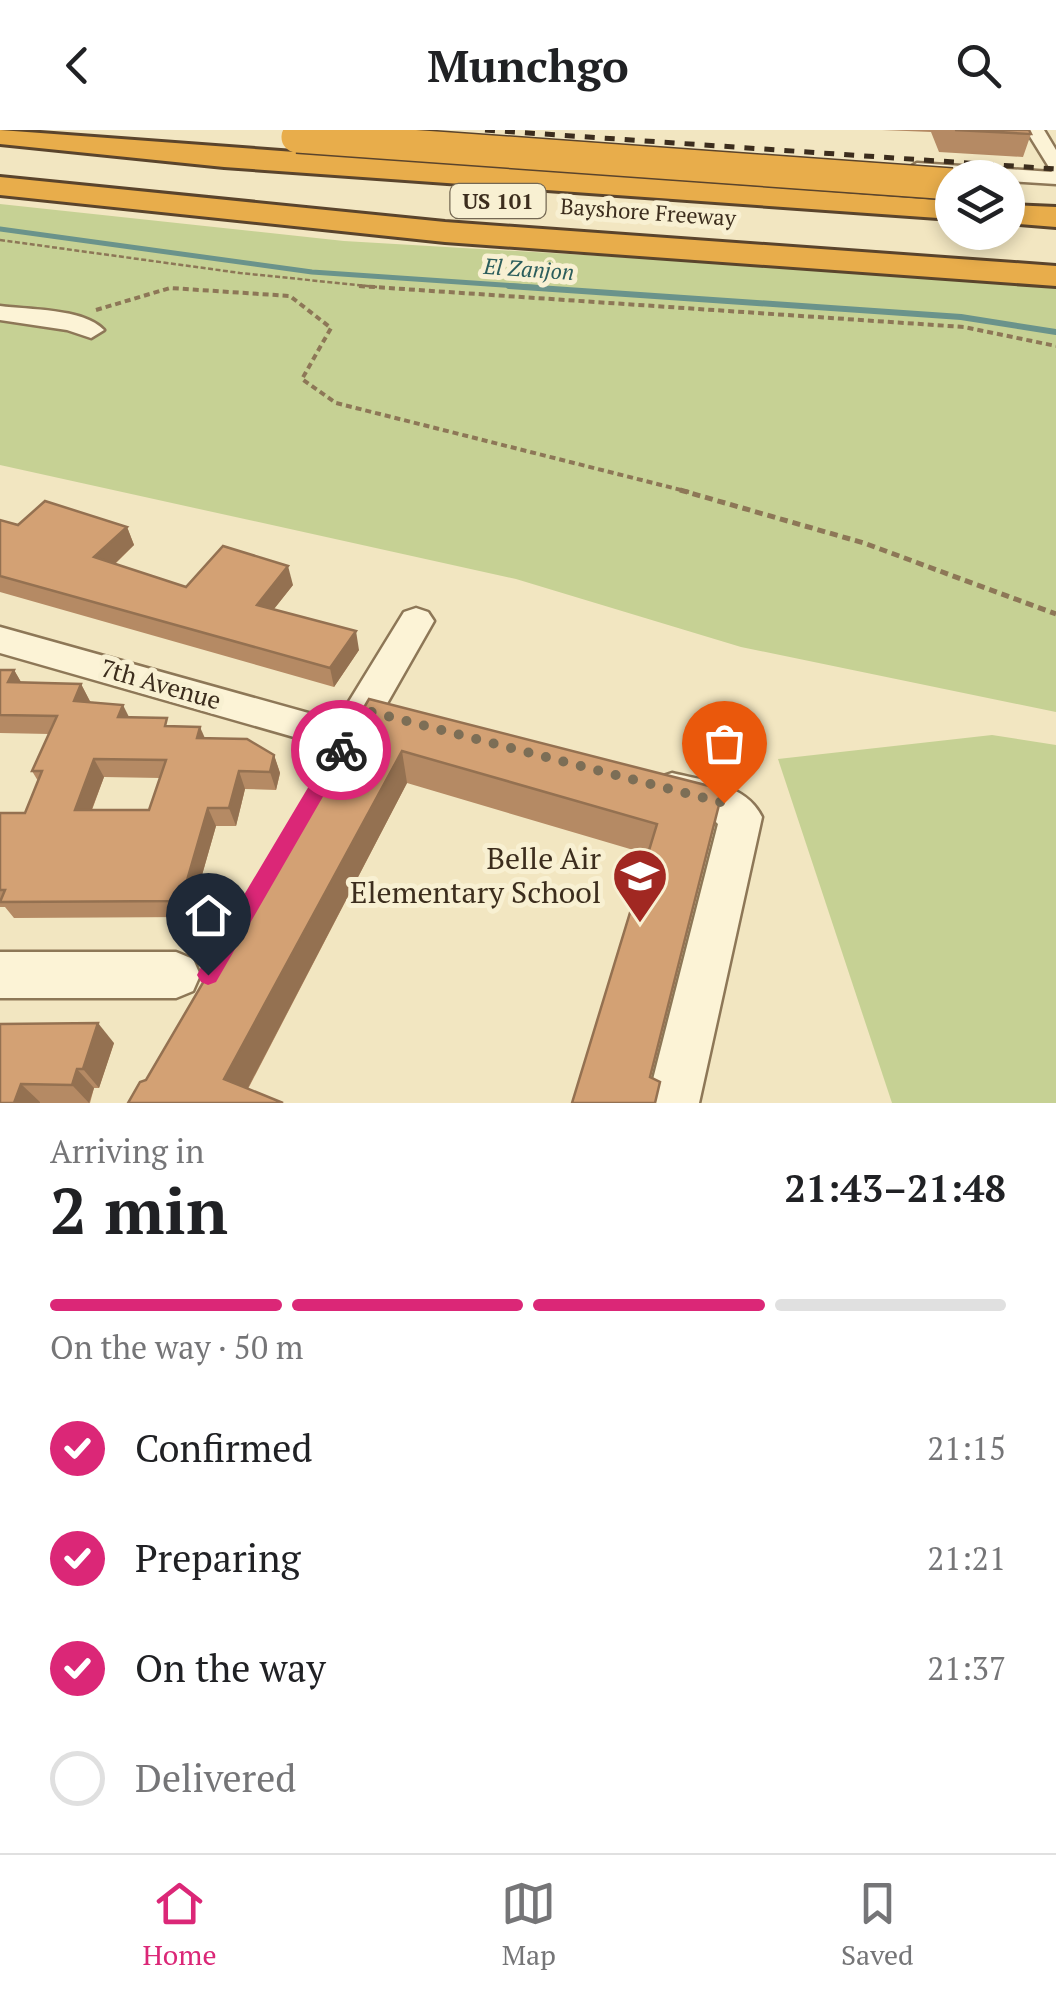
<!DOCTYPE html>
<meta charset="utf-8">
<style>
:root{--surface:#fff;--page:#f6f6f6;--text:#202124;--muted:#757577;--line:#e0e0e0;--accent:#db2777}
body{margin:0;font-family:"PT Serif",serif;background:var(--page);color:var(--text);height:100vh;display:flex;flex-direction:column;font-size:38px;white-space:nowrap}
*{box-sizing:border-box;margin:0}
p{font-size:32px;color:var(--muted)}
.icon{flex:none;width:55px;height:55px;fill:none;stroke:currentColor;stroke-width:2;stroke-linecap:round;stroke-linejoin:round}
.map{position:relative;height:973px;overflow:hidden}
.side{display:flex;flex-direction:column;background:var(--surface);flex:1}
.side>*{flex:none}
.buttons{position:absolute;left:935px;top:30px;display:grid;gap:20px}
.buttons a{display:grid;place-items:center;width:90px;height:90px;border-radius:50%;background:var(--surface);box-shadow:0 5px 15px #0003;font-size:50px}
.pin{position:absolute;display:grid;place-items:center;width:85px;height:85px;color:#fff;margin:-102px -42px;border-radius:50% 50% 50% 0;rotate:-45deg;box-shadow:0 0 10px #0007}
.pin .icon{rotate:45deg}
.courier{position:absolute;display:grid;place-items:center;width:100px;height:100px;margin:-50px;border:8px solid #db2777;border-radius:50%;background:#fff;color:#222;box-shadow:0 2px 12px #0007}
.overview em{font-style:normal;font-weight:700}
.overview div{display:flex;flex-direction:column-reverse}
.overview{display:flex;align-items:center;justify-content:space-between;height:170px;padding:0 50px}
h1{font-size:65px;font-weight:700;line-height:75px}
.bar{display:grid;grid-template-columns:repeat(4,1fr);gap:15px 10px;align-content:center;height:120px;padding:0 50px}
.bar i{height:12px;border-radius:8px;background:var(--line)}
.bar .selected{background:var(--accent)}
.bar p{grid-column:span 4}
ol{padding:0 50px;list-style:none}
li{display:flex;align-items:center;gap:30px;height:110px}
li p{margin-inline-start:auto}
li .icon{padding:10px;border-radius:50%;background:var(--accent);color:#fff;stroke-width:4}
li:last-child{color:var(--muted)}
li i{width:55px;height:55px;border:5px solid var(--line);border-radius:50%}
header{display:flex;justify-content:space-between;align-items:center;height:130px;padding:0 50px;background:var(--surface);font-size:45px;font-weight:700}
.tabs{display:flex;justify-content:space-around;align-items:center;height:140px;border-top:2px solid var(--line);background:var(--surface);font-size:28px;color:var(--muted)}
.tabs a{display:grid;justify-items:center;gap:5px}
.tabs .selected{color:var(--accent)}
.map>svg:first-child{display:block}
.green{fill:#c6d194}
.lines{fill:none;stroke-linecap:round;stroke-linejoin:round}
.stream-far1{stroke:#6a938b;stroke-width:5}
.stream{stroke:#6a938b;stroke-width:6}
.minor-casing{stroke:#8d7757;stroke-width:5}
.highway-casing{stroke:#5a442c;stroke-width:6}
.path-far2{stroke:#8d7757;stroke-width:2.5;stroke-dasharray:5 2.5;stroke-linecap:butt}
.path-far1{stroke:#8d7757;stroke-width:4;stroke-dasharray:6 4;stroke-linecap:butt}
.path{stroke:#8d7757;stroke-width:5;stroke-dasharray:8 5;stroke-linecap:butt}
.minor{fill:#fcf3d6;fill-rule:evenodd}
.highway{fill:#e8ad4b;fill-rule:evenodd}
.rail{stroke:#3c2d1d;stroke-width:5;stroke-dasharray:10 10;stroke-linecap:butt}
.highway-bridge-casing{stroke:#5a442c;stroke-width:34;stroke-linecap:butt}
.highway-bridge{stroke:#e8ad4b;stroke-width:31}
.wall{fill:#b58a64;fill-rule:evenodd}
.shaded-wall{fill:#947151}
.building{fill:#d3a174;stroke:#947151;stroke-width:2.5;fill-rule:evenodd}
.route{fill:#db2777}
.done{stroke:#7c6e56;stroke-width:10;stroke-dasharray:0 18}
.labels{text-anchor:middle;stroke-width:10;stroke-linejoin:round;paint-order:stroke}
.shield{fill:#f8f0d2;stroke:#746853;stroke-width:2.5}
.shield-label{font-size:22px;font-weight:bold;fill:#3c2d1d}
.far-street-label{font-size:22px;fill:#3c2d1d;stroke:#f8f0d2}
.far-water-label{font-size:22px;font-style:italic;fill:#2b5d5c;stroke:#f8f0d2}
.street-label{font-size:25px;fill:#3c2d1d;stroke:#f8f0d2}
.near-poi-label{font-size:30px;fill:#3c2d1d;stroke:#f8f0d2;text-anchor:end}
</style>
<header><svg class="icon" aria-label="back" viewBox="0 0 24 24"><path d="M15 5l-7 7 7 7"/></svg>Munchgo<svg class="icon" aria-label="search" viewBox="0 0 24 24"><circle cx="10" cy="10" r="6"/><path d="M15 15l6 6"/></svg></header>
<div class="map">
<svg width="1056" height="973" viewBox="0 0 1056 973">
<rect width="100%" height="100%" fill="#f2e6c1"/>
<g class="green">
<polygon points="0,74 344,111 809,138 1056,158 1056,582 741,517 516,449 0,335"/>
<polygon points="992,605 1056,615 1056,973 892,973 778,629"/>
</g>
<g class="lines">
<polyline class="stream-far1" points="0,99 312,142 545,158"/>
<polyline class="stream" points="509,156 961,187 1056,202"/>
<g class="minor-casing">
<g id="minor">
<polygon points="1026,0 1044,0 1056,20 1056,54 1008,51 1008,48 917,45 907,39 917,33 1052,42"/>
<path d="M0 176C29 180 83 178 104 200L91 208 67 200 0 190Z"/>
<polygon points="416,478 428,482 434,491 360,621 346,626 332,621 328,613 322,615 0,523 0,497 337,591 404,482"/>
<path d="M672 643C705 651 746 654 762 687L699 973H647L718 694 711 687 657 672 651 660 657 648Z"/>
<polygon points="0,822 176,822 193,829 200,845 193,861 176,868 0,868"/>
</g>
</g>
<g class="highway-casing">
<g id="highway">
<polygon points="0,0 952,71 952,89 224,37 0,14"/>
<polygon points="0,47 445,92 1056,136 1056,156 445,112 0,65"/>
<polygon points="1008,75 1056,77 1056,97 1008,93"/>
</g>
</g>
<polyline class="path-far2" points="0,110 240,143 387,158"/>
<g class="path-far1">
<polyline points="359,156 964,197 1056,216"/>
<polyline points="96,180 170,158 290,166 331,198 302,249 336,273 689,362"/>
</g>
<polyline class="path" points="680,360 864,413 1056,484"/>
<use href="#minor" class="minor"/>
<use href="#highway" class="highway"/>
<polyline class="rail" points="485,0 1056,39"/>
<g class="highway-bridge-casing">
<polyline id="highway-bridge" points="297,7 952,54"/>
</g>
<use href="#highway-bridge" class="highway-bridge"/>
</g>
<g class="wall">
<polygon points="882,0 1029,0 1031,4 1023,27 939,22 931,2"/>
<polygon points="0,390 18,395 127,397 134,415 115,434 186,457 293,455 274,479 359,520 334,557 0,462"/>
<path d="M0 540H14L21 552 81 554 90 572 130 588 171 596 205 608 274 625 280 643 276 660 245 659 236 696H216L190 787 14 788 5 777H0V683H25L38 651 32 641 49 604 0 603ZM104 647 160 648 149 680H92Z"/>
<polygon points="369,569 717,658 572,973 647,724 407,653 248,959 146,950"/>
<polygon points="0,894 114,913 99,958 94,958 90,973 0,973"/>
</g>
<g class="shaded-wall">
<polygon points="127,397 134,415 102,446 94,427"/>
<polygon points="288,436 293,455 262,494 257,475"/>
<polygon points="356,501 359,520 334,557 330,538"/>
<polygon points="14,540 25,559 8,552"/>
<polygon points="81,554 91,573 74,571"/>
<polygon points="123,575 132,593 118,587"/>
<polygon points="200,597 208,615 197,608"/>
<polygon points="402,621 407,653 240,973 224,949"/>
<polygon points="274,625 280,643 276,660 270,642"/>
<polygon points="94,629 104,647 85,697 75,680"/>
<polygon points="239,641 245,659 236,696 229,678"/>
<polygon points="208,678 216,696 190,787 181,771"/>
<polygon points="98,893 114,913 99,958 83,939"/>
<polygon points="77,939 94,958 89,973 72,955"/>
<polygon points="21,954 40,972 40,973 14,973"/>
</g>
<g class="building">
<polygon points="955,0 1029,0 1031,4"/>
<polygon points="45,371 127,397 94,427 186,457 223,416 288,436 257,475 356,501 330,538 0,446 0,390 18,395"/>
<path d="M0 540H14L8 552 81 554 74 571 123 575 118 587 167 588 165 596 200 597 197 608 247 609 274 625 270 642 239 641 229 678H208L181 771 0 772 5 760H0V683H25L42 641H32L57 586 0 585ZM94 629 166 630 149 680H75Z"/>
<polygon points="369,569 717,658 722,663 650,947 660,952 655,973 572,973 657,694 402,621 224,949 283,973 128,973 140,952 146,950"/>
<polygon points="98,893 83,939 77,939 72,955 21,954 14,973 0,973 0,894"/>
</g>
<polygon class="route" points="341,612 350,620 347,625 216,852 208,855 201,852 197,845 201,837 334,614"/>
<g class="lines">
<polyline class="done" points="341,620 364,580 724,673"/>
</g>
<defs>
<g id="school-pin" transform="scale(2.875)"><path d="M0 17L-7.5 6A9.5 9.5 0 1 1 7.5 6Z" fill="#a12822" stroke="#f8f0d2"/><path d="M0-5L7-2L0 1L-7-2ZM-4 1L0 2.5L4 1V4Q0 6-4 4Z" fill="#fff"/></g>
</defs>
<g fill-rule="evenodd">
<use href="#school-pin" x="640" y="746"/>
</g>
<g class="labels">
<rect class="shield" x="450.5" y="54" width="95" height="34" rx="8"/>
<g class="shield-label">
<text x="498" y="79">US 101</text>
</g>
<g class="far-street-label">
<text transform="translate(648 82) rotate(4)" y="8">Bayshore Freeway</text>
</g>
<g class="far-water-label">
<text transform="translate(529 139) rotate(4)" y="8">El Zanjon</text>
</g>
<g class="street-label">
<text transform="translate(161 554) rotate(16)" y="9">7th Avenue</text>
</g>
<g class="near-poi-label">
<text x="601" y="739">Belle Air<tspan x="601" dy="34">Elementary School</tspan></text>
</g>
</g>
</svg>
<div class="buttons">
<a><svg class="icon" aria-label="layers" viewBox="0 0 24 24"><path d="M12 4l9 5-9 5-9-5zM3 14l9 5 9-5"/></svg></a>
</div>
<div class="pin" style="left:724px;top:673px;background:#ea580c"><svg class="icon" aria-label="bag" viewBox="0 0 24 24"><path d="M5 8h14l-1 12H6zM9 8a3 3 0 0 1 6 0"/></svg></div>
<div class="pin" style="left:208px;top:845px;background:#1f2937"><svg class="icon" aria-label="home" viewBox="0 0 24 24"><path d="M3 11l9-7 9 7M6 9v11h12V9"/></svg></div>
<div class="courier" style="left:341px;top:620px"><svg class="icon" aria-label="bike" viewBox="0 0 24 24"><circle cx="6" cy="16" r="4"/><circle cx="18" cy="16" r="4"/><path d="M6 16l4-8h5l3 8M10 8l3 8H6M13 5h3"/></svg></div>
</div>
<section class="side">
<div class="overview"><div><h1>2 min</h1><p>Arriving in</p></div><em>21:43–21:48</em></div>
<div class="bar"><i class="selected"></i><i class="selected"></i><i class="selected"></i><i></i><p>On the way · 50 m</p></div>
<ol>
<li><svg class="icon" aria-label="check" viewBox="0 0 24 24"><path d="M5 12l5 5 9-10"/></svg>Confirmed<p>21:15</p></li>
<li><svg class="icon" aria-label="check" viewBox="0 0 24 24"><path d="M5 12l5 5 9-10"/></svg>Preparing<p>21:21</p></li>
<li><svg class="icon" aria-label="check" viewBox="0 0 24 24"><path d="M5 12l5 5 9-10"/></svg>On the way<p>21:37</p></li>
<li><i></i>Delivered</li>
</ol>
</section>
<nav class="tabs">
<a class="selected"><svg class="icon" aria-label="home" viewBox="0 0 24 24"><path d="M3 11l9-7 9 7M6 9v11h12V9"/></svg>Home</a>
<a><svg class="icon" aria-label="map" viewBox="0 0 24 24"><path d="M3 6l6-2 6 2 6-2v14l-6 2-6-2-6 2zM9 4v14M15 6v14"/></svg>Map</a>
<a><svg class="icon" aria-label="saved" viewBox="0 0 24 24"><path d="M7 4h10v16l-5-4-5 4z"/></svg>Saved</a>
</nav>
